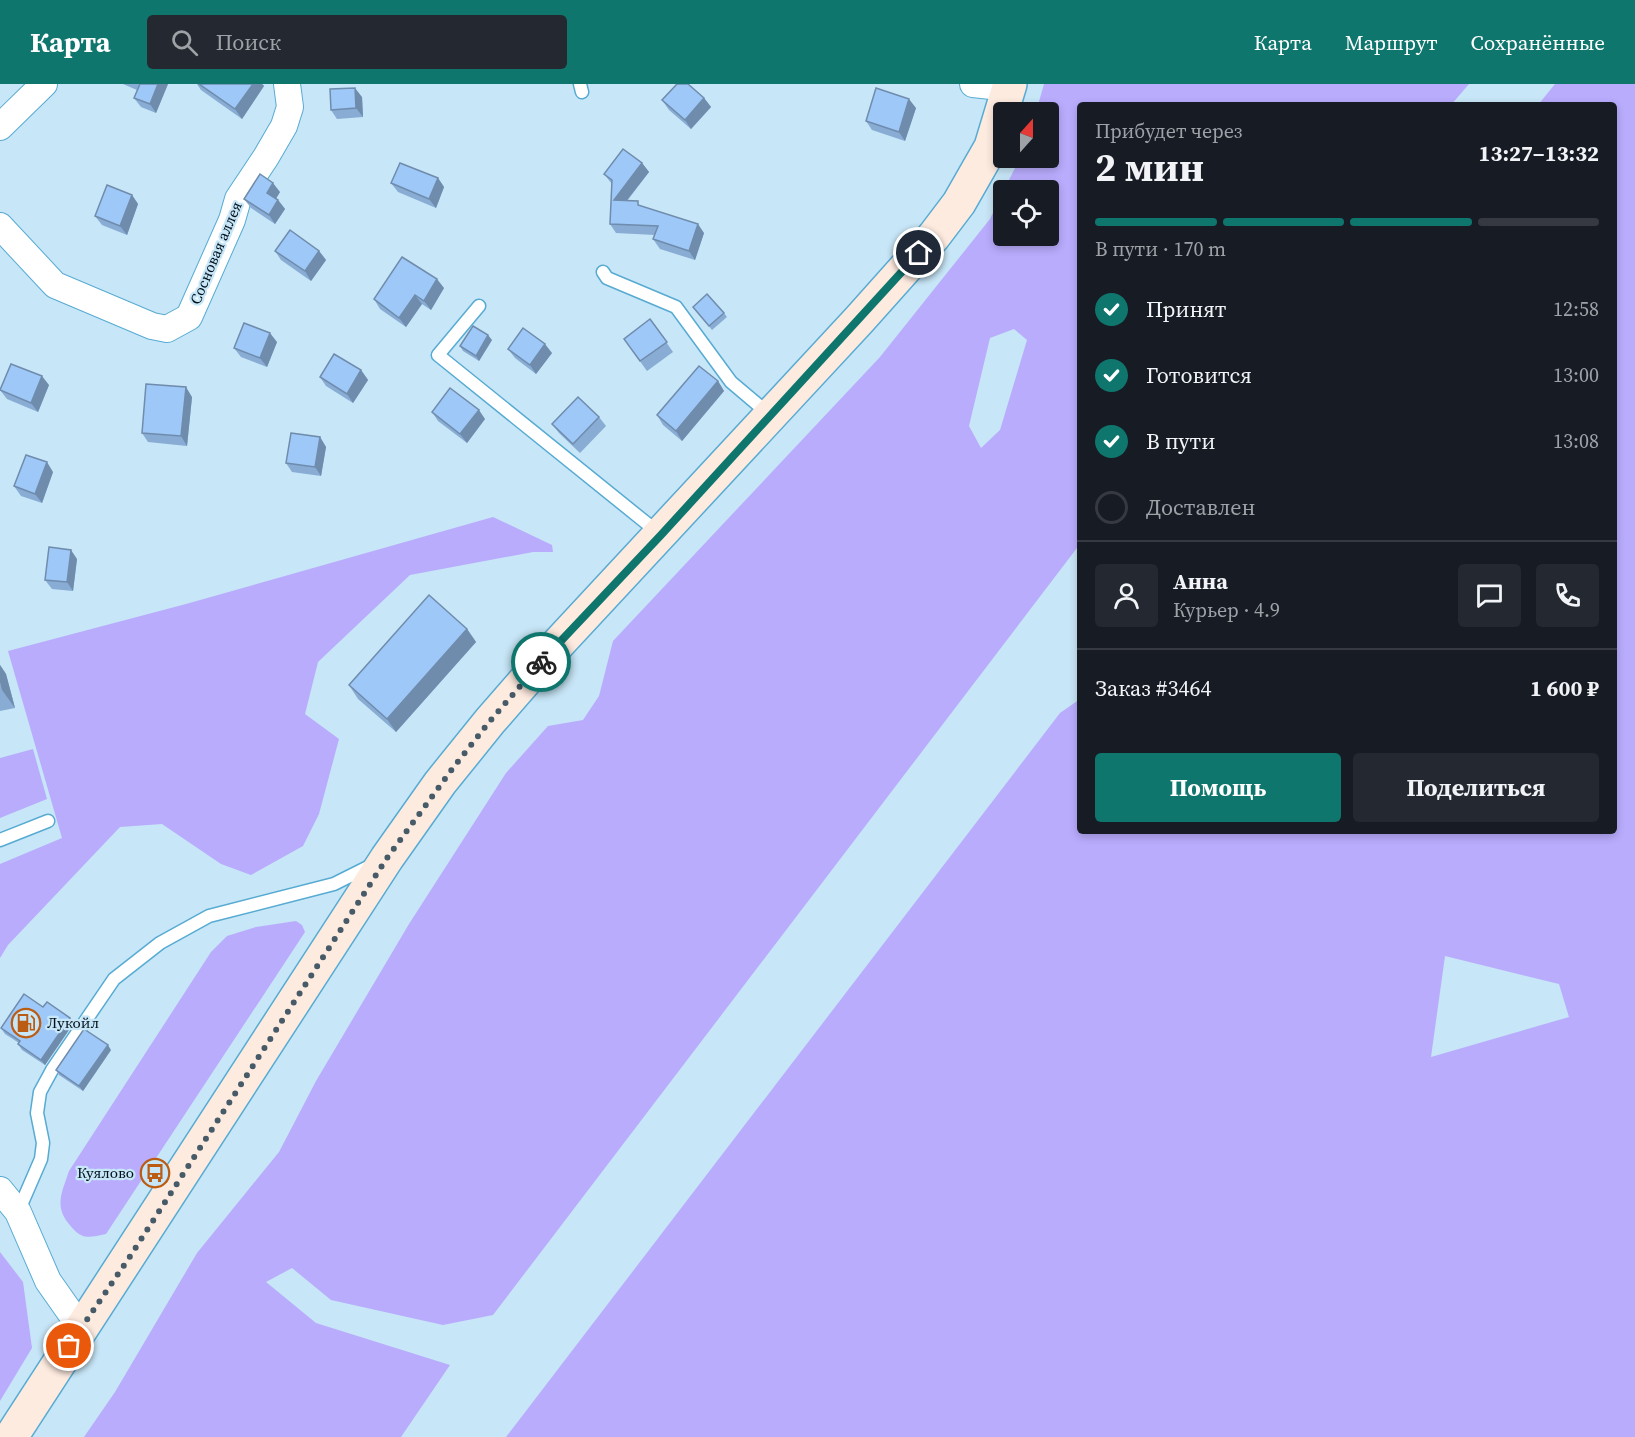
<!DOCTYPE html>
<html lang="ru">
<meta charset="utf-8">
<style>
:root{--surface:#171b24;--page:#242831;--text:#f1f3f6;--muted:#9ea1a6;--line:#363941;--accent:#0f766e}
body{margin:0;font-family:"Source Serif 4",serif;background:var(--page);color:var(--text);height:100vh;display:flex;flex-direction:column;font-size:22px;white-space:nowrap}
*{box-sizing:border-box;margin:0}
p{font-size:20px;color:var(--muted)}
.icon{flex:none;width:33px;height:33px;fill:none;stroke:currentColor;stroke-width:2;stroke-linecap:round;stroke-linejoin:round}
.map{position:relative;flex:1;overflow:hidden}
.panel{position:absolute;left:1077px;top:18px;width:540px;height:732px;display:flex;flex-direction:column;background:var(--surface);border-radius:6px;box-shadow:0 3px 9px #0003}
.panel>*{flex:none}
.needle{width:39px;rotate:21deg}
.fabs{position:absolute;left:993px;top:18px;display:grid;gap:12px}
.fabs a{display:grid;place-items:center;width:66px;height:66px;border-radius:6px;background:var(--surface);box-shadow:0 3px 9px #0003;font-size:30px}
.pin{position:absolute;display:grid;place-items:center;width:51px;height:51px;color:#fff;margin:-26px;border:3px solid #fff;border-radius:50%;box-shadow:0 2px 6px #0007}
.courier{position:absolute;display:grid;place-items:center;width:60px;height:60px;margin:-30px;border:4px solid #0f766e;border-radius:50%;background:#fff;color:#222;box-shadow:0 2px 8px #0007}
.summary em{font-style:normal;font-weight:700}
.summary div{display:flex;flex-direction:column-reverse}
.summary{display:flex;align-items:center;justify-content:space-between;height:102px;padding:0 18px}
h1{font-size:39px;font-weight:700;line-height:45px}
.bar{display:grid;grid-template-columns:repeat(4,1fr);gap:9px 6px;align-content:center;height:72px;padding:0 18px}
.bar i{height:8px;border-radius:4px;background:var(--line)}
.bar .active{background:var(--accent)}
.bar p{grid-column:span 4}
.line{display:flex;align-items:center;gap:15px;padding:0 18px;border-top:2px solid var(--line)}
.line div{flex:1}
.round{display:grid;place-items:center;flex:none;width:63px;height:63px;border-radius:6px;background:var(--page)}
ol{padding:0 18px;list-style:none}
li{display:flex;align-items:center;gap:18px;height:66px}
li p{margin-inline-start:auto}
li .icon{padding:6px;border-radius:50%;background:var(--accent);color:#fff;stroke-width:4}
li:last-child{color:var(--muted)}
li i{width:33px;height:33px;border:3px solid var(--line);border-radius:50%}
.action{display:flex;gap:12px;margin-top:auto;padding:12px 18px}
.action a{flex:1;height:69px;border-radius:6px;background:var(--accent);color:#fff;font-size:24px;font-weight:700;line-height:69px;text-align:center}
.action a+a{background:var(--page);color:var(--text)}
header{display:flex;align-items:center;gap:36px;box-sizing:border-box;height:84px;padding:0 30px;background:var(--accent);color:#fff}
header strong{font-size:28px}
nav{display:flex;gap:33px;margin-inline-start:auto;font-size:21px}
.search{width:420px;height:54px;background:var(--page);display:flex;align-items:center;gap:15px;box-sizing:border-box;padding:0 21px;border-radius:6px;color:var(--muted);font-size:22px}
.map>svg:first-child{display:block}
.green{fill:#b9acfd;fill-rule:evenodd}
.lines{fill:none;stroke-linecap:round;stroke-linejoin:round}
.lane-casing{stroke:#57abd2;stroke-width:15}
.street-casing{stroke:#57abd2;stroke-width:28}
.secondary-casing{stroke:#57abd2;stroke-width:36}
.lane{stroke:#fff;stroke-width:12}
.street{stroke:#fff;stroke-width:26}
.secondary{stroke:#feebe0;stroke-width:33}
.wall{fill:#88acd4}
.shaded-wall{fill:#6f8cad}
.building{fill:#9ec8f7;stroke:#6f8cad;stroke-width:1.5}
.done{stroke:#465a67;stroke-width:6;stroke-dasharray:0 10.8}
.route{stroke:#0f766e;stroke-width:8}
.labels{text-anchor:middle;stroke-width:4.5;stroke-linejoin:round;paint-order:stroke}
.street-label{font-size:15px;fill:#000f1a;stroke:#c7e6f7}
.poi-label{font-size:15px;fill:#000f1a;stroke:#c7e6f7;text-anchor:start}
</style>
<header>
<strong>Карта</strong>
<div class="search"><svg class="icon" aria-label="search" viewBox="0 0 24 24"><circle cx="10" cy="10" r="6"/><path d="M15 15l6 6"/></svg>Поиск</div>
<nav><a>Карта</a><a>Маршрут</a><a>Сохранённые</a></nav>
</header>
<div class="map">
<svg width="1635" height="1353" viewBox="0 0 1635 1353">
<rect width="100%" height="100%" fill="#c7e6f7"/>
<g class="green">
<path d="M1044 0H1469L1451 21H1080V460L493 1231 443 1241 331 1216 292 1184 266 1198 316 1239 450 1281 401 1353H84L115 1308 197 1169 279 1068 316 997 409 840 506 689 548 642 583 636 599 612 613 557 880 273 990 135 1003 108 1004 152H1048V106H1004L1020 74H1048V28H1036ZM1014 245 1027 256 1000 346 981 364 969 342 990 254Z"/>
<path d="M1555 0H1635V1353H506L1060 629 1080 615V747H1614V21H1538ZM1445 872 1559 900 1569 933 1431 973Z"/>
<polygon points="493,433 552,461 553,468 533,468 410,491 318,578 305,630 339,655 319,730 303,762 251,791 221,780 162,740 120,743 8,861 0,874 0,780 62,754 8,567 186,520"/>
<polygon points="33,665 47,715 0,734 0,674"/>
<path d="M296 837 302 841 305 848 106 1150C88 1154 81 1156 69 1140 54 1122 62 1108 69 1087L211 868 227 852 256 843Z"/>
<polygon points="0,1168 23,1198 32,1264 0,1317"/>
</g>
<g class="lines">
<g class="lane-casing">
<g id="lane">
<polyline points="580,0 582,8"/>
<polyline points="603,188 607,194 676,223 731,298 770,331"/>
<polyline points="479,222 438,271 660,450"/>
<polyline points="0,756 48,737"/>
<polyline points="18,1128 41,1075 43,1059 37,1029 40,1008 52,986 114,895 160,859 209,832 334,800 372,781"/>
</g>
</g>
<g class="street-casing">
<g id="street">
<polyline points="973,0 1010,4"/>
<polyline points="0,43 44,0"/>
<polyline points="0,142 55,201 152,242 167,245 189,233 232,136 238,115 266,73 284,42 290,23 287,0"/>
<polyline points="0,1106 18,1128 48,1197 81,1244"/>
</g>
</g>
<g class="secondary-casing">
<polyline id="secondary" points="11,1353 387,774 440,699 490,637 544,575 859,236 934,152 959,119 991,63 1010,0"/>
</g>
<use href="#lane" class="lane"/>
<use href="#street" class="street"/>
<use href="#secondary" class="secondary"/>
</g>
<g class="wall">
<polygon points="123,0 168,0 156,29 141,23 134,14 137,6"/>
<polygon points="197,0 262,0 264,2 242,35 201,6"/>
<polygon points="362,13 363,33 337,35 331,26"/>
<polygon points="704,14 711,23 691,45 669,26 662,16"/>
<polygon points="916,24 905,57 872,46 866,37"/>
<polygon points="642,79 649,88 627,117 641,122 704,149 695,176 660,165 653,155 655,151 616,149 610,140 612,100 604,90"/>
<polygon points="438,94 444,103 436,124 398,108 391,99"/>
<polygon points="280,108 276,114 278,116 285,125 275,140 251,124 244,115"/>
<polygon points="132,111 138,120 127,151 102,141 95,132"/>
<polygon points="275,167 319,167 326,176 311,197 281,176"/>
<polygon points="444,204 431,226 422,220 406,243 380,225 374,215"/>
<polygon points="693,223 724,229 727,233 712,246"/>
<polygon points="650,235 673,268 647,287 624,255"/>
<polygon points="492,256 479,277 463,267 460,262"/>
<polygon points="277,258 267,283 241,273 234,264"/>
<polygon points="508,265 552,269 536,290 515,274"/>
<polygon points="361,286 368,296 353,319 326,302 320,293"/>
<polygon points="718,297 724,307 682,357 663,341 657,331"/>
<polygon points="49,301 38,328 7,315 0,306"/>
<polygon points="192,313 187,362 148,358 142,349"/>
<polygon points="432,328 485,335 467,359 438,337"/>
<polygon points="599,333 606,342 580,369 559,349 552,340"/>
<polygon points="320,353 326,363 321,392 292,388 286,379"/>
<polygon points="53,388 42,419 21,412 14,402"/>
<polygon points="77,475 73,507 52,505 45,496"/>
<polygon points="467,545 476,558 396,648 358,615 349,601"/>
<polygon points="0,581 6,590 15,624 0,627"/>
<polygon points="43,923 70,934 73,940 45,981 22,966 18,960 19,959 5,950 1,944"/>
<polygon points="111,966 83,1007 59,991 56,986"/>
</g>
<g class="shaded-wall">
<polygon points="158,0 168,0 156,29 150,20"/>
<polygon points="253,0 262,0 264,2 242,35 235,25"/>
<polygon points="355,4 362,13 363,33 356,24"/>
<polygon points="704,14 711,23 691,45 685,36"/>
<polygon points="909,15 916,24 905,57 899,48"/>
<polygon points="642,79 649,88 620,125 614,116"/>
<polygon points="438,94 444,103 436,124 429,115"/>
<polygon points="273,99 280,108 274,118 267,109"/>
<polygon points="132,111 138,120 127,151 120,142"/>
<polygon points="278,116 285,125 275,140 269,131"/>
<polygon points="698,140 704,149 695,176 689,167"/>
<polygon points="319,167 326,176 311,197 305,187"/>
<polygon points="437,195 444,204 431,226 424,217"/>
<polygon points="415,211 422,220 406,243 399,234"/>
<polygon points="270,249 277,258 267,283 260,274"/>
<polygon points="488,251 492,256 479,277 476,272"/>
<polygon points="545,260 552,269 536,290 530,281"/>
<polygon points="361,286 368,296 353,319 347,310"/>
<polygon points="42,292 49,301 38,328 31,319"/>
<polygon points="718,297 724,307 682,357 676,347"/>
<polygon points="186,303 192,313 187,362 181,352"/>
<polygon points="479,326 485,335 467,359 460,350"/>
<polygon points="320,353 326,363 321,392 315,383"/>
<polygon points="47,378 53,388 42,419 35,410"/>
<polygon points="71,466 77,475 73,507 67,498"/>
<polygon points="467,545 476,558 396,648 387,635"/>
<polygon points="0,581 6,590 15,624 2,606 0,598"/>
<polygon points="70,934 73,940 45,981 41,976"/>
<polygon points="108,961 111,966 83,1007 79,1002"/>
</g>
<g class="building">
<polygon points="140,0 158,0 150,20 134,14"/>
<polygon points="199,0 253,0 235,25"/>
<polygon points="677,0 688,0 704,14 685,36 662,16"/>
<polygon points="355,4 356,24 331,26 330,5"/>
<polygon points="876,4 909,15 899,48 866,37"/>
<polygon points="623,65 642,79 614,116 638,117 638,121 698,140 689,167 653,155 658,142 610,140 612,96 604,90"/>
<polygon points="400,79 438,94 429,115 391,99"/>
<polygon points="260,90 273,99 267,109 278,116 269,131 244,115"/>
<polygon points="107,101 132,111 120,142 95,132"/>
<polygon points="290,146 319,167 305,187 275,167"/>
<polygon points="402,173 437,195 424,217 415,211 399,234 374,215"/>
<polygon points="707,210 724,229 709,242 693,223"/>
<polygon points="650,235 667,258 640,277 624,255"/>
<polygon points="244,239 270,249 260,274 234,264"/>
<polygon points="473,242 488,251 476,272 460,262"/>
<polygon points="523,244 545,260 530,281 508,265"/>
<polygon points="334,270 361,286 347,310 320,293"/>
<polygon points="11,280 42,292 31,319 0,306"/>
<polygon points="699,282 718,297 676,347 657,331"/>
<polygon points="146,300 186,303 181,352 142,349"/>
<polygon points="450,304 479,326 460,350 432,328"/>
<polygon points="578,313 599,333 573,360 552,340"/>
<polygon points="291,349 320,353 315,383 286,379"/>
<polygon points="26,371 47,378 35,410 14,402"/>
<polygon points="49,463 71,466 67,498 45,496"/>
<polygon points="429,511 467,545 387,635 349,601"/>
<polygon points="24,910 43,923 47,918 70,934 41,976 18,960 20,957 1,944"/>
<polygon points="84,945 108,961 79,1002 56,986"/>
</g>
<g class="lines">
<polyline class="done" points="69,1262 129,1174 387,774 453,684 490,637 541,578"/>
<polyline class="route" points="541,578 661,451 919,169"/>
</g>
<defs>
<g id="fuel-ring" transform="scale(1.5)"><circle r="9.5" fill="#c7e6f7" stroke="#bb5c14" stroke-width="1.5"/><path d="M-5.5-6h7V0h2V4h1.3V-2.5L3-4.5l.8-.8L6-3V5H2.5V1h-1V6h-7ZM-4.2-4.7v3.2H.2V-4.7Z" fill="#bb5c14"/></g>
<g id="bus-ring" transform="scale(1.5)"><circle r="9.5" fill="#c7e6f7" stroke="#bb5c14" stroke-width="1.5"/><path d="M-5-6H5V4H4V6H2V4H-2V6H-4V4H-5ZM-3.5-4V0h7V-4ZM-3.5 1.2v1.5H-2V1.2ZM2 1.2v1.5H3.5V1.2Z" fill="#bb5c14"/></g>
</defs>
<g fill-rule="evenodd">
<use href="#fuel-ring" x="26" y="939"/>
<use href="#bus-ring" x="155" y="1089"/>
</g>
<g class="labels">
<g class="street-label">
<text transform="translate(216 169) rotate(-67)" y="5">Сосновая аллея</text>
</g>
<g class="poi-label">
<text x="47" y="944">Лукойл</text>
<text x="134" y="1094" text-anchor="end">Куялово</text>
</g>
</g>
</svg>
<div class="fabs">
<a><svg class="needle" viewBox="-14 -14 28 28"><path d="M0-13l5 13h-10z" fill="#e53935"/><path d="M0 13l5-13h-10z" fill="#9ea1a6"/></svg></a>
<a><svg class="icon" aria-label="locate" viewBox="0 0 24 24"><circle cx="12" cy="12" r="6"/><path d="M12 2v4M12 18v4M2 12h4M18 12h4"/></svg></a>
</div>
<div class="pin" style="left:69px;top:1262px;background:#ea580c"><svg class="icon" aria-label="bag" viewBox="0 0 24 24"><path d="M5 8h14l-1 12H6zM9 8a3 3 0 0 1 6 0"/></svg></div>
<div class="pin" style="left:919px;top:169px;background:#1f2937"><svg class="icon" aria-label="home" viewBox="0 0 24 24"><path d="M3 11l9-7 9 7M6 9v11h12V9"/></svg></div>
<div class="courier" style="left:541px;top:578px"><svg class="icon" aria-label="bike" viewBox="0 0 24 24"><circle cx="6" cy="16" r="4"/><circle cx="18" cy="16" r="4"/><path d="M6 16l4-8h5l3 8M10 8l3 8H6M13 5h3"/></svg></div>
<section class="panel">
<div class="summary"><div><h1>2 мин</h1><p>Прибудет через</p></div><em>13:27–13:32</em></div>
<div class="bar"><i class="active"></i><i class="active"></i><i class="active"></i><i></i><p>В пути · 170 m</p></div>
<ol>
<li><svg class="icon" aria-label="check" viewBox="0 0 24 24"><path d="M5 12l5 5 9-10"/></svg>Принят<p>12:58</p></li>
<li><svg class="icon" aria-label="check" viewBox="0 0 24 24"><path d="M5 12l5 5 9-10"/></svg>Готовится<p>13:00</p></li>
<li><svg class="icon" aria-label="check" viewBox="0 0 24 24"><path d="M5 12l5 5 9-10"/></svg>В пути<p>13:08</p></li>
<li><i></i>Доставлен</li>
</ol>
<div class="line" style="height:108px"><a class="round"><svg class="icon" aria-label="person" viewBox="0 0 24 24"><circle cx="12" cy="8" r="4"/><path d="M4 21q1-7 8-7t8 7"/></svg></a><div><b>Анна</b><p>Курьер · 4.9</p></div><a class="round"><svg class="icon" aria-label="chat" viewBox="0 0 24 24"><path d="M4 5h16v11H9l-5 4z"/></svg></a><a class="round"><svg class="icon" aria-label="phone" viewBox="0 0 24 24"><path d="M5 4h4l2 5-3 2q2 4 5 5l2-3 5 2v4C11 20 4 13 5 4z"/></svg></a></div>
<div class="line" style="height:78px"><div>Заказ #3464</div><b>1 600 ₽</b></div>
<div class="action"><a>Помощь</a><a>Поделиться</a></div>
</section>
</div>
